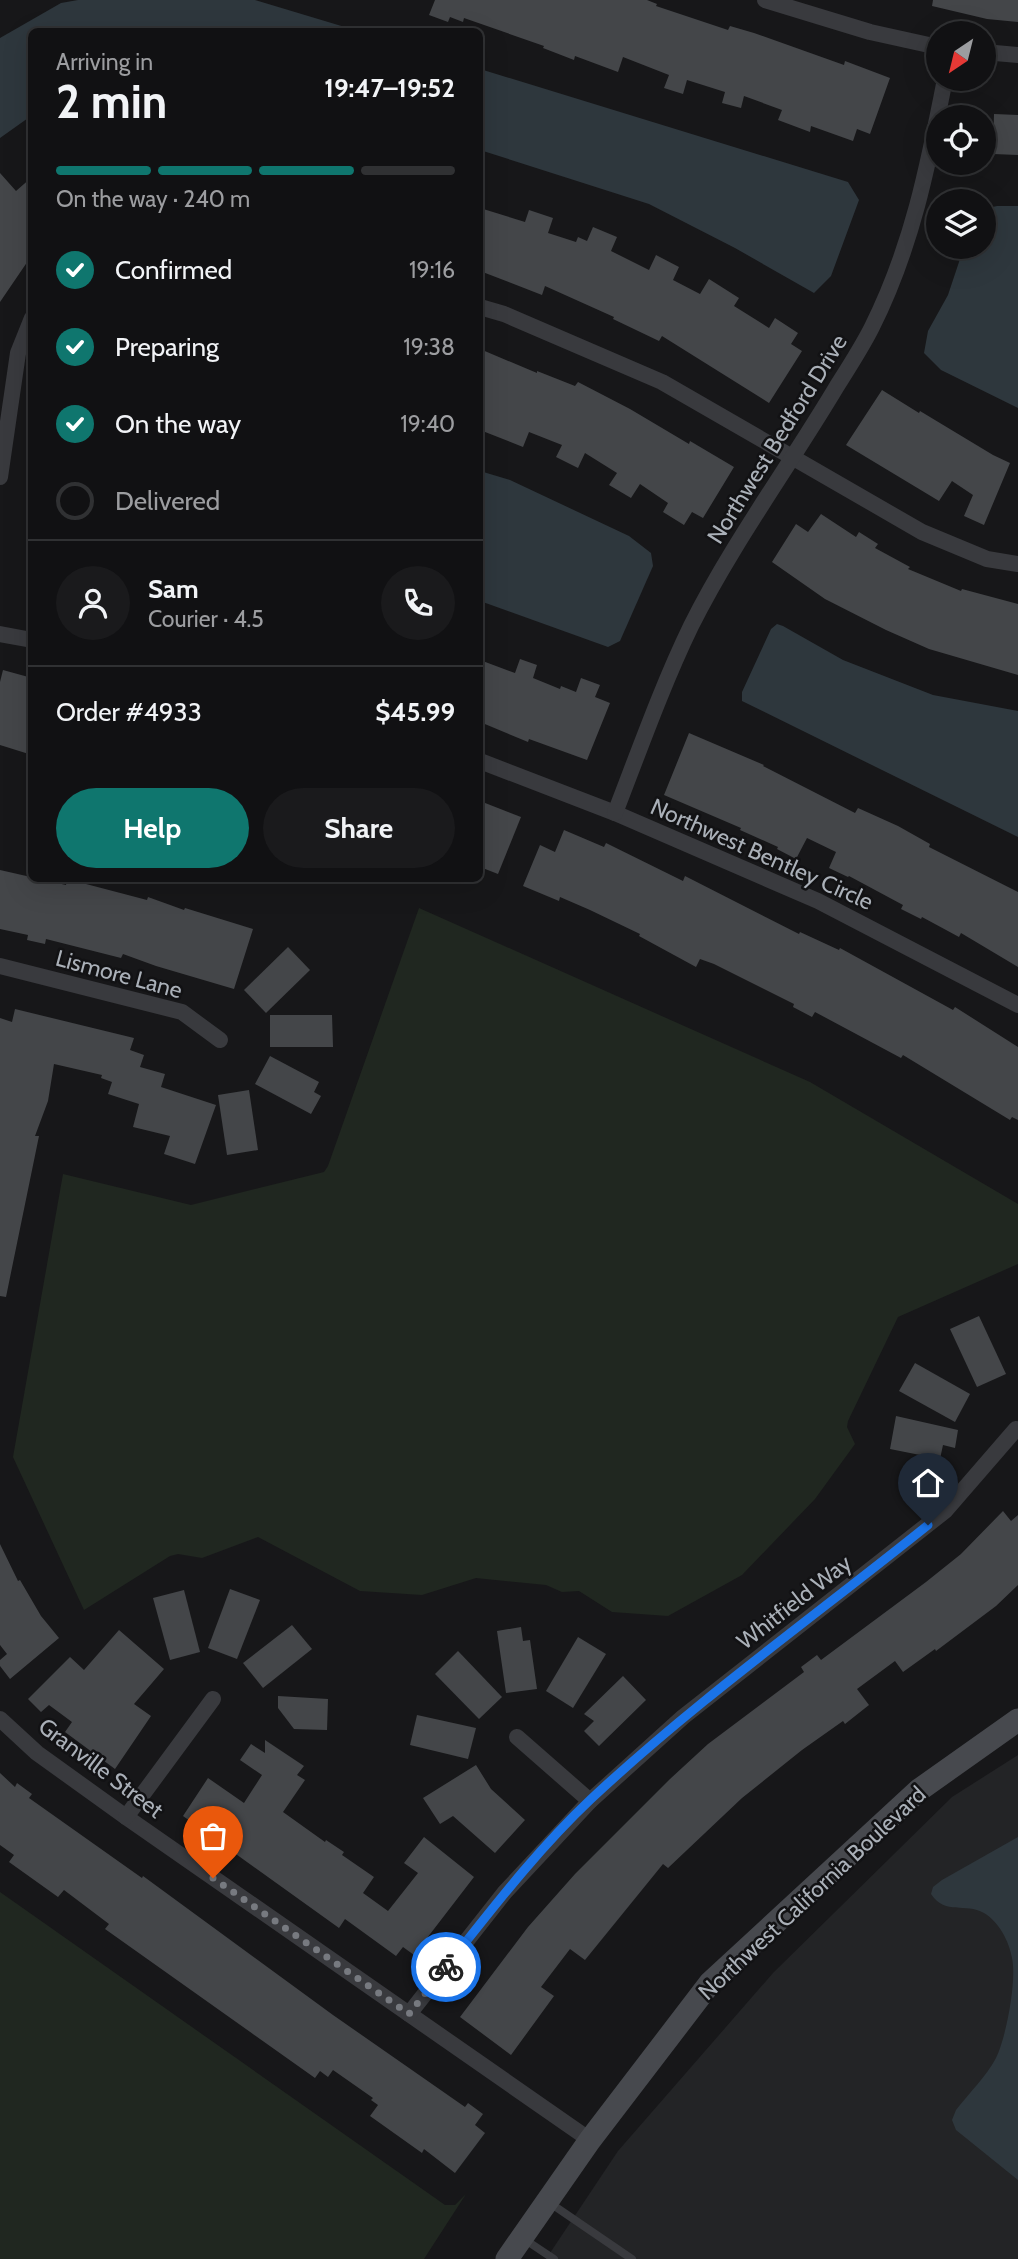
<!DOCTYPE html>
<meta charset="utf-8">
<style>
:root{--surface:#111113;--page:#1a1a1c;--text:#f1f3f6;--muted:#9c9da0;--line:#303133;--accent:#0f766e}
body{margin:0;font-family:Cabin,sans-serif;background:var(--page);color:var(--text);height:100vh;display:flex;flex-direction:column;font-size:26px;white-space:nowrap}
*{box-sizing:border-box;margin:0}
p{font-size:23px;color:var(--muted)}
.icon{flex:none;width:38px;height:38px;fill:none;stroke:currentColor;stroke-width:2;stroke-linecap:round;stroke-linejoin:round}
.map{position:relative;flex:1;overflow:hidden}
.side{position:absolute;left:28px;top:28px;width:455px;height:854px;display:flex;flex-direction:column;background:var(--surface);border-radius:10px;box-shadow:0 7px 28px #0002,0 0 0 2px var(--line)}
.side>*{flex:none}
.needle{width:46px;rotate:215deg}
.buttons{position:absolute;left:926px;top:21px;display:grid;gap:14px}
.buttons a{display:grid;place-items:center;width:70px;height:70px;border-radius:50%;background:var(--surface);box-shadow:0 7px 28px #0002,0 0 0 2px var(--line);font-size:35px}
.pin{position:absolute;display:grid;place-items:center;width:60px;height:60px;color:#fff;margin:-72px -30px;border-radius:50% 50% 50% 0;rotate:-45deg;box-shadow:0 0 7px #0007}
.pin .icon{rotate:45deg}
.courier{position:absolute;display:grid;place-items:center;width:70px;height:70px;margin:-35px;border:5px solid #1a73e8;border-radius:50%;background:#fff;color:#222;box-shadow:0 2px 9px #0007}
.head em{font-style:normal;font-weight:800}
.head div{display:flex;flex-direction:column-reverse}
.head{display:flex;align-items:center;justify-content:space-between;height:119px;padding:0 28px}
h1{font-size:46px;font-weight:800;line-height:52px}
.bar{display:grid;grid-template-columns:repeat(4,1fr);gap:10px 7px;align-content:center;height:84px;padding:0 28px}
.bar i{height:9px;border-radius:5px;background:var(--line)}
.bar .active{background:var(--accent)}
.bar p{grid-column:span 4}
.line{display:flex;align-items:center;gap:18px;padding:0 28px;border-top:2px solid var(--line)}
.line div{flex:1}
.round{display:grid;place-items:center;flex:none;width:74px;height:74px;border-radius:37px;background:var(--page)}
ol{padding:0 28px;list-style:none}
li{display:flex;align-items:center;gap:21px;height:77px}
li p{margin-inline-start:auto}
li .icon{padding:7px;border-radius:50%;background:var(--accent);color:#fff;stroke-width:4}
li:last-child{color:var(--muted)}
li i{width:38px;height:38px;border:4px solid var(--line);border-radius:50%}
.button{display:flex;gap:14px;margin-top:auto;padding:14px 28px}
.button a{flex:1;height:80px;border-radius:42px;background:var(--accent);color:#fff;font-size:28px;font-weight:800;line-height:80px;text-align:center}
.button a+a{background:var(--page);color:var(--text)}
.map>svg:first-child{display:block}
.built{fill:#232426}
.green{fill:#202720}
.water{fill:#2e373d}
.building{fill:#444649}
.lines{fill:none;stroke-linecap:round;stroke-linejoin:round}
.lane{stroke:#393a3e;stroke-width:8}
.street{stroke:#393a3e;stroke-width:16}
.secondary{stroke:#47494e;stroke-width:23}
.done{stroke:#777a80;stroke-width:7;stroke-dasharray:0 12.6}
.route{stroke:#1a73e8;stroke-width:9}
.labels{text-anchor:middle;stroke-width:5;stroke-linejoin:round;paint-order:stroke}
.street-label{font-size:23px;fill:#aab0b8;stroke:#121214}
</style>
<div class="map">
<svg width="1018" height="2259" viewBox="0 0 1018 2259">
<rect width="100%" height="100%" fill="#171719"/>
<polygon class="built" points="1018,1755 1018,2259 546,2259 618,2151 773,1973 952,1797"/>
<g class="green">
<polygon points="419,908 810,1082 1018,1204 1018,1264 898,1317 848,1421 847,1427 855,1444 815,1499 742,1575 668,1616 612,1612 579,1591 562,1592 546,1585 476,1578 422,1595 360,1591 258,1537 202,1558 178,1554 170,1556 84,1610 13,1457 63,1174 191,1205 324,1172 328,1166"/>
<polygon points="0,1892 445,2205 455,2205 466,2194 424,2259 0,2259"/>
</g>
<g class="water">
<polygon points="78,0 255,0 358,31 32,32 31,116 0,138 0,38 61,3"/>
<polygon points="480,69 848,182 859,200 831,276 814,293 735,248 649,204 480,150"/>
<polygon points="997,206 1018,206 1018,408 941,370 924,353 928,331 948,295 964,247 984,247 984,209"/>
<polygon points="480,471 510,480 629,536 651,553 653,566 620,641 608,647 480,601"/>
<polygon points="777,624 783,626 843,660 933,695 1018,711 1018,837 742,701 742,692 771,629"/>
<path d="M1018 1837V2180L956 2130 952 2120 956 2110C969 2093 986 2077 996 2058 1006 2038 1017 1980 1012 1958 1009 1941 999 1922 984 1913 965 1902 946 1916 931 1894L933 1887 942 1880Z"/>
</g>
<g class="building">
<polygon points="435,0 647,0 657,4 656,6 728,30 730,26 754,33 844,65 845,61 890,78 870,134 857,129 853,141 811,126 810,132 778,120 782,110 744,96 741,108 722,103 725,92 687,80 683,94 664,88 669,75 623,57 618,72 575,56 574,60 543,48 544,46 464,18 463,22 450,17 448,22 429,15"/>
<polygon points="933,0 1018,0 1018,22 987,19 932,6"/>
<polygon points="994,114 1018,115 1018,155 993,154"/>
<polygon points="0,173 16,191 32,177 32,255 0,302"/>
<polygon points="480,208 525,222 529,210 553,218 548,233 576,242 578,237 587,241 593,227 617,237 611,251 649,270 656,255 679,267 673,280 700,294 709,279 739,298 734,306 769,328 775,318 798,333 791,344 802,351 769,403 662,336 659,341 613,319 614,317 545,286 542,295 480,271"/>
<polygon points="480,349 537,373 537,371 575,386 578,382 630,409 689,444 690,441 734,467 703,518 692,512 684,525 663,512 668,503 640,484 631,498 609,485 617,473 585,453 578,468 556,457 562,445 529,432 523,447 480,430"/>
<polygon points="882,390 919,413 920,411 993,455 1010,463 984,525 964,516 973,495 952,481 939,501 846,445"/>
<polygon points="821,514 856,537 859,532 878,544 875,548 910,567 908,569 961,591 962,589 1018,604 1018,675 929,649 886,630 825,599 772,562 796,524 808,532"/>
<polygon points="520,659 537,665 533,678 560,689 561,686 576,692 581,678 600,685 595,697 610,703 587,760 529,739 528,742 480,722 480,660 515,673"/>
<polygon points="3,670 32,678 32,755 0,745 0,682"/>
<polygon points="689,733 764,765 763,766 855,813 858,808 898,826 930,844 929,847 1018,892 1018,967 961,933 959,937 922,917 921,919 901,909 903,905 849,876 848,877 829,868 836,852 807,838 796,859 777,849 778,847 740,830 741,828 664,795"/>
<polygon points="480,801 521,817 498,874 480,867"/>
<polygon points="564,830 604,847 606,843 683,881 685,876 799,934 800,932 839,950 840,948 953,1010 955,1007 1018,1047 1018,1120 1012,1117 1010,1120 903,1055 901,1058 815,1012 812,1017 793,1007 794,1004 714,964 700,959 696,967 639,936 640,934 590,910 560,897 559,901 523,886 540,845 555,852"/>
<polygon points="0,870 66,885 67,879 147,900 148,897 184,910 185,908 253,929 234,989 156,966 123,954 121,958 46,939 45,944 27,940 28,935 0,929"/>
<polygon points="288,947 310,970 266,1013 244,990"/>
<polygon points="15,1009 134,1038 130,1050 144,1055 140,1067 165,1074 161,1087 216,1105 195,1164 164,1154 170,1136 133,1127 139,1104 108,1094 112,1082 101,1078 102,1075 54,1064 48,1101 35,1136 39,1136 6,1297 0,1296 0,1018 12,1022"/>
<polygon points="270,1015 332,1015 333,1047 270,1047"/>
<polygon points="270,1056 319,1082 314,1092 321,1096 311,1114 255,1084"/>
<polygon points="249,1090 258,1150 227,1155 218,1095"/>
<polygon points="979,1316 1006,1374 977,1387 950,1329"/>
<polygon points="915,1363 970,1394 955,1422 899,1391"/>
<polygon points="896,1416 958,1430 955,1448 943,1445 940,1459 890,1449"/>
<polygon points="1003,1511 1011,1521 1018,1515 1018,1585 996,1606 936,1651 935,1649 903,1672 895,1661 857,1689 869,1705 845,1724 843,1721 802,1750 742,1798 668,1868 663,1864 585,1960 570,1949 541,1987 554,1996 511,2055 460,2017 528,1927 575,1874 670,1779 708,1744 804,1672 801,1667 817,1655 821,1660 926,1582 961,1554"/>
<polygon points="0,1544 18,1581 20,1580 41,1616 59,1638 10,1679 0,1666 0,1660 7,1654 0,1645"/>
<polygon points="230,1589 260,1600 237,1659 208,1648"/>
<polygon points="184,1590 200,1652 170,1660 153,1598"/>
<polygon points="292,1625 312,1649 263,1688 243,1663"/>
<polygon points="521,1627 523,1641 530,1640 537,1689 506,1693 497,1631"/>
<polygon points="119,1630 164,1669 134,1704 151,1716 115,1769 65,1732 72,1722 49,1705 41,1712 28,1699 70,1657 84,1670"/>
<polygon points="578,1637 606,1654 573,1708 546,1691"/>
<polygon points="458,1651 502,1697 479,1719 435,1674"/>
<polygon points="623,1676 646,1700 599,1746 584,1731 594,1721 584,1714"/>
<polygon points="278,1696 328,1699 327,1730 294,1729 278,1708"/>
<polygon points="417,1715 476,1728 468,1759 410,1745"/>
<polygon points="265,1740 304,1766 297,1775 305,1780 283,1812 325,1842 326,1840 344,1852 342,1855 374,1877 363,1893 388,1911 418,1873 404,1863 424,1837 474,1877 414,1955 403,1947 396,1956 345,1919 339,1928 183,1816 208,1778 244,1803 262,1775 240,1760 251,1744 265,1753"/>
<polygon points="476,1765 491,1789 525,1820 495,1853 453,1816 440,1824 423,1798"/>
<polygon points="0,1773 15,1787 17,1783 32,1794 29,1798 142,1878 143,1876 333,2015 465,2107 468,2103 483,2114 475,2125 485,2133 455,2173 424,2149 422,2153 370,2116 378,2105 371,2100 373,2098 333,2070 328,2077 320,2071 315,2078 105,1929 109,1924 64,1890 58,1897 9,1862 14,1855 0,1845"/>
</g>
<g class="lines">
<g class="lane">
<polyline points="550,2203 632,2259"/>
<polyline points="524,2239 554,2259"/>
</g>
<g class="street">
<polyline points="765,0 870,32 938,47"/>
<polyline points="984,52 1018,55"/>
<polyline points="480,307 504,314 662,382 922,532 987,559 1018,564"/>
<polyline points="0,477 18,353 32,318"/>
<polyline points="0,634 32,640"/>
<polyline points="480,761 615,813 818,901 1018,1005"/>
<path d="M615 813C639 751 662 686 691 626 732 544 790 465 837 386 849 367 862 347 872 327 912 247 928 166 945 79"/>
<polyline points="0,966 182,1012 220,1040"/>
<polyline points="0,1719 37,1753 126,1817 590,2140"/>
<polyline points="517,1737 590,1801"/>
<polyline points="126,1817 213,1699"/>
<polyline points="409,2014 505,1892 590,1801 683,1717 945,1511 1016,1429"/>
</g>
<polyline class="secondary" points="507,2259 590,2140 710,1983 919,1790 1018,1720"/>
</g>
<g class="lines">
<polyline class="done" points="213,1878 409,2014 446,1967"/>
<path class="route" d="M446 1967C492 1909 537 1850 591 1799 697 1700 815 1616 928 1525"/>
</g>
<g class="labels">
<g class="street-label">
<text transform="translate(777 439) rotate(-58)" y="8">Northwest Bedford Drive</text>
<text transform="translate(762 854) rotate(24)" y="8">Northwest Bentley Circle</text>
<text transform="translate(119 974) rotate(15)" y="8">Lismore Lane</text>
<text transform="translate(794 1602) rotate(-38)" y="8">Whitfield Way</text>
<text transform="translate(101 1768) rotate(37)" y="8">Granville Street</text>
<text transform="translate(812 1893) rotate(-43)" y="8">Northwest California Boulevard</text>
</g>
</g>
</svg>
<div class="buttons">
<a><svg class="needle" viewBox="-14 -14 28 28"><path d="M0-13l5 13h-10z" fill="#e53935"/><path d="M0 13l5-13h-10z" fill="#9c9da0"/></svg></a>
<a><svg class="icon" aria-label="locate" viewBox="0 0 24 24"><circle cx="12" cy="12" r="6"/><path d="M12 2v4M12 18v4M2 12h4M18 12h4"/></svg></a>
<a><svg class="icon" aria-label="layers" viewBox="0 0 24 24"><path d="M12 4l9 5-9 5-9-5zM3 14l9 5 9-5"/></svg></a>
</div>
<div class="pin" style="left:213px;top:1878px;background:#ea580c"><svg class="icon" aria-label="bag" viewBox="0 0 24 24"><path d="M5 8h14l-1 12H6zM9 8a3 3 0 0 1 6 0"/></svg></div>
<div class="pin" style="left:928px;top:1525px;background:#1f2937"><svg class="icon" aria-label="home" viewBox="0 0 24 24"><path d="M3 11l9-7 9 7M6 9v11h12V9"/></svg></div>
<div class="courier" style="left:446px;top:1967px"><svg class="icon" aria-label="bike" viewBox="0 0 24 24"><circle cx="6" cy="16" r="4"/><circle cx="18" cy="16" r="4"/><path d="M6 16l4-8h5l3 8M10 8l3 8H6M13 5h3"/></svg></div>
<section class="side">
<div class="head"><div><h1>2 min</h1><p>Arriving in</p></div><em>19:47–19:52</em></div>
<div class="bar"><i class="active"></i><i class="active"></i><i class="active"></i><i></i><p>On the way · 240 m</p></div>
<ol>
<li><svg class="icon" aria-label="check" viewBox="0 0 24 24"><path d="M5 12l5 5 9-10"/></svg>Confirmed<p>19:16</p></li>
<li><svg class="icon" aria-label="check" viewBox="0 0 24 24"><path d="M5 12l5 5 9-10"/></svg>Preparing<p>19:38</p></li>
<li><svg class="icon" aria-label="check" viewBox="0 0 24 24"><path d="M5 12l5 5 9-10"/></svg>On the way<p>19:40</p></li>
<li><i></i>Delivered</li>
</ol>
<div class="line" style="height:126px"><a class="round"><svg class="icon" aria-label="person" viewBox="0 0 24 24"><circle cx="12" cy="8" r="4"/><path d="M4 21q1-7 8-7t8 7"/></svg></a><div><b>Sam</b><p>Courier · 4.5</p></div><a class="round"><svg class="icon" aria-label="phone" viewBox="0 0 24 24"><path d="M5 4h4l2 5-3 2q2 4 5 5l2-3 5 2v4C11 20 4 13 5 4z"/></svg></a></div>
<div class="line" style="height:91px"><div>Order #4933</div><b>$45.99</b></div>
<div class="button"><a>Help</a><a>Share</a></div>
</section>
</div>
